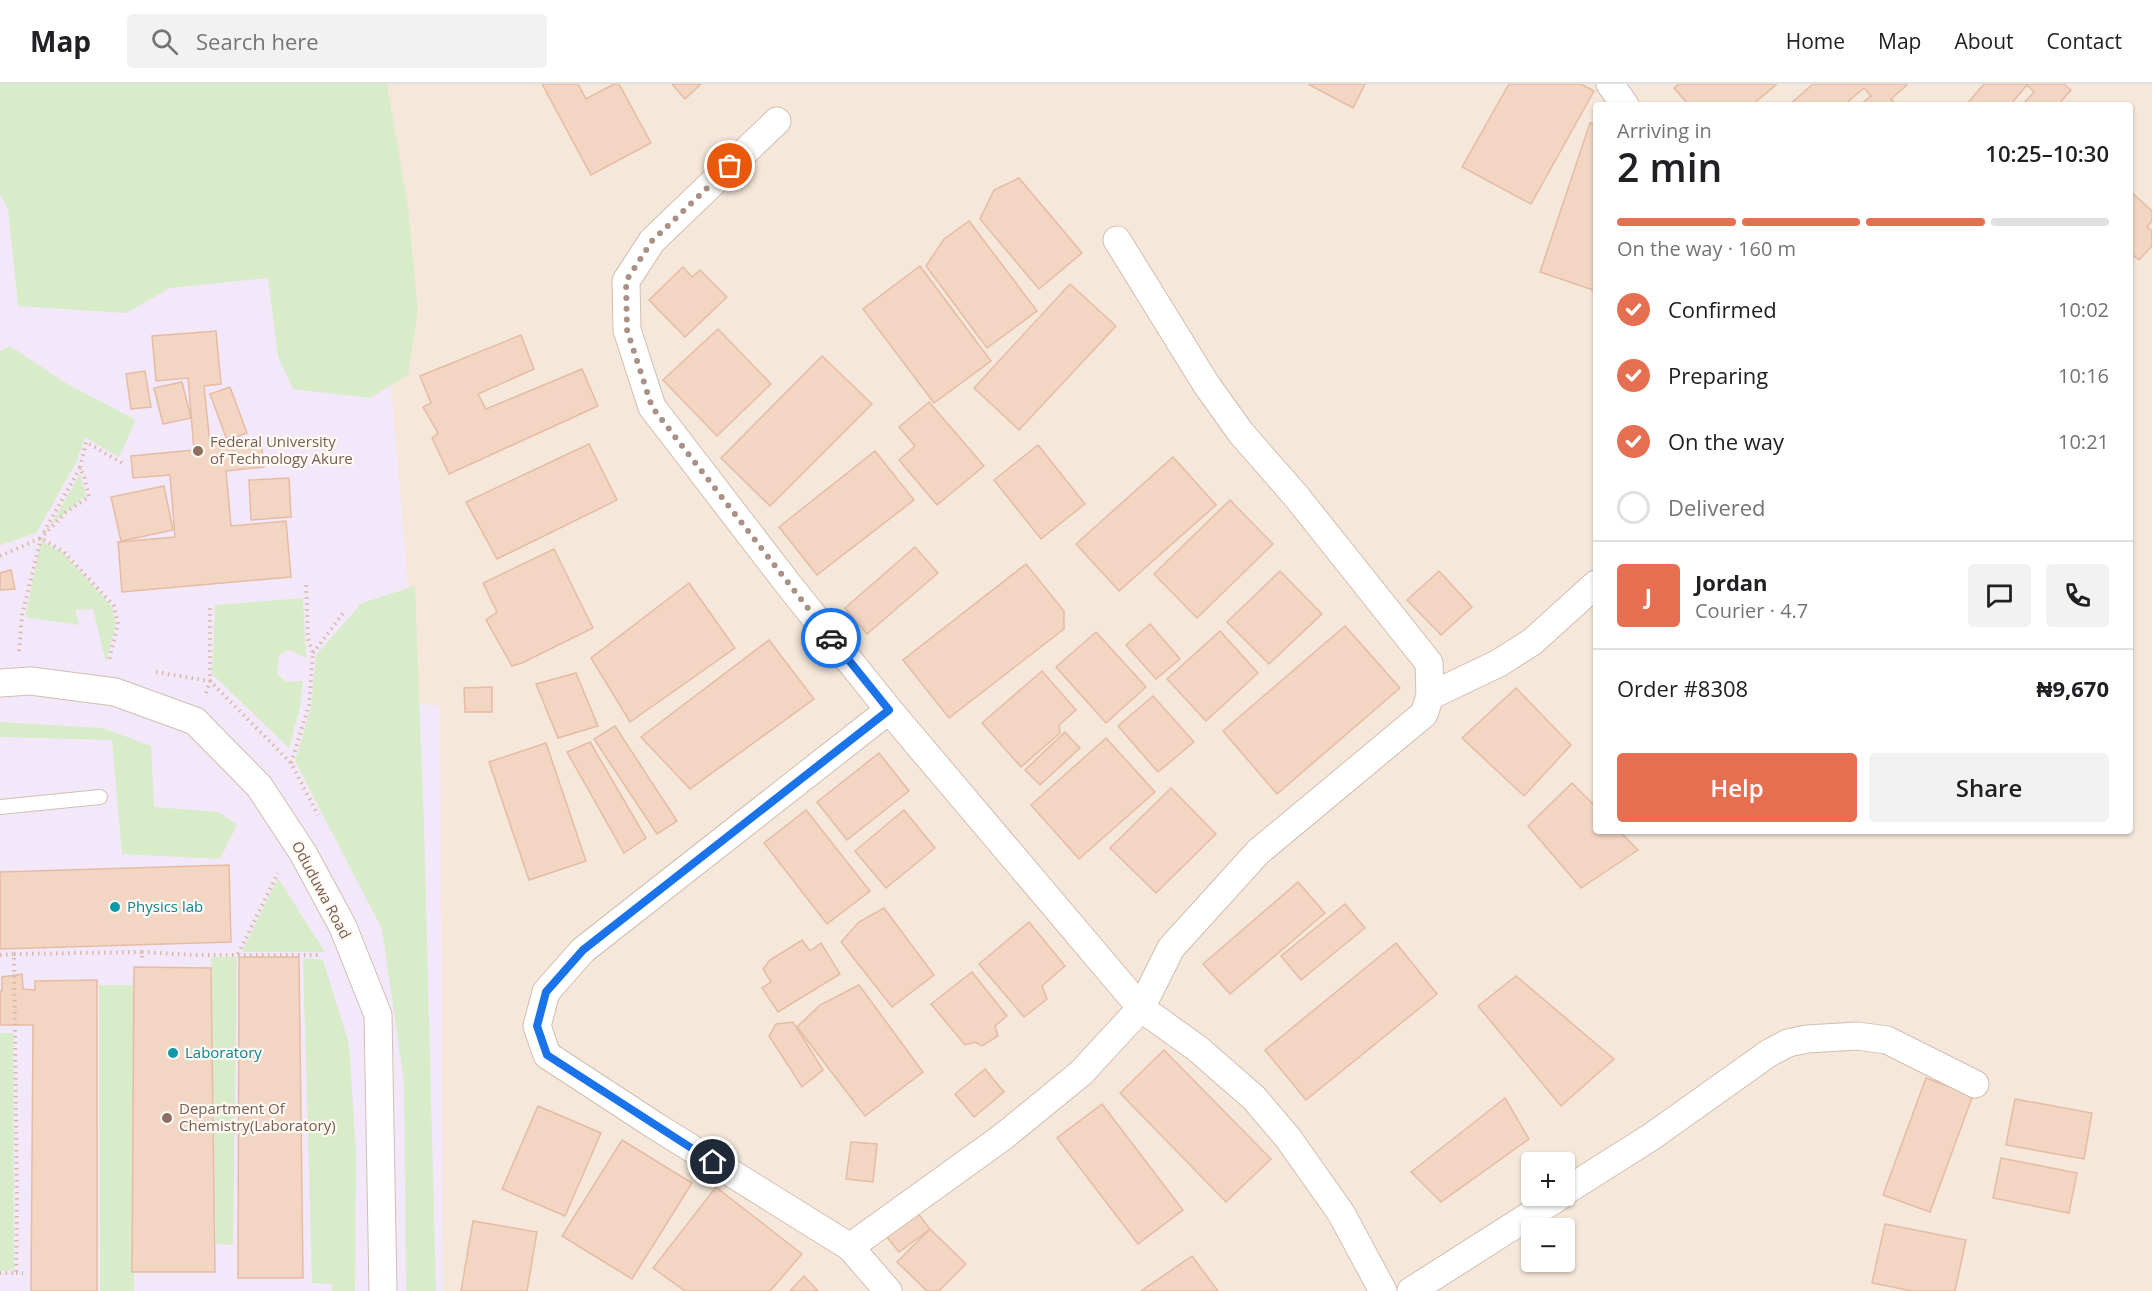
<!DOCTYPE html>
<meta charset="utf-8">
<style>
:root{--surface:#fff;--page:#f2f2f2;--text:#202124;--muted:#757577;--line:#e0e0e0;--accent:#e76f51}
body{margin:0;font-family:"Open Sans",sans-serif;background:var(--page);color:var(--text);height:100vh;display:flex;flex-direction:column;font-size:22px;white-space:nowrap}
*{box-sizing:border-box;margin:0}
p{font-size:20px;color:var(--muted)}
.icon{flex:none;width:33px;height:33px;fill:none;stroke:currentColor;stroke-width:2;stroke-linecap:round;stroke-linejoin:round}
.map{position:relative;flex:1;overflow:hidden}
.drawer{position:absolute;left:1593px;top:18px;width:540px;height:732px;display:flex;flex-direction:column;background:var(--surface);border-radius:6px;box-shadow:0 2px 4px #0004}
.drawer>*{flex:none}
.tools{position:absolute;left:1521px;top:1068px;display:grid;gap:12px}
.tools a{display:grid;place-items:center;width:54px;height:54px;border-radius:6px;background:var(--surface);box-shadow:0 2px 4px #0004;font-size:30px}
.pin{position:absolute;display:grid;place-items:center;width:51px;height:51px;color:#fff;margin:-26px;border:3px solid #fff;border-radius:50%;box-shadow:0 2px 6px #0007}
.courier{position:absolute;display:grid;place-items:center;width:60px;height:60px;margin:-30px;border:4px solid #1a73e8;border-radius:50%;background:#fff;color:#222;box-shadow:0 2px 8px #0007}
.head em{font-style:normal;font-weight:600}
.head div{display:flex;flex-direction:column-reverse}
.head{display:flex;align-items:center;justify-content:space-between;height:102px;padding:0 24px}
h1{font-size:39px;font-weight:600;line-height:45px}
.bar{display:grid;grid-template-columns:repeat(4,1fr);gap:9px 6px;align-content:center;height:72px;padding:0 24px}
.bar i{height:8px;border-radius:4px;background:var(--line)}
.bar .active{background:var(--accent)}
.bar p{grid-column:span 4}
.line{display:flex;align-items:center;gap:15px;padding:0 24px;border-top:2px solid var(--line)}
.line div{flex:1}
.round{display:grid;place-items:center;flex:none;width:63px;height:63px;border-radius:6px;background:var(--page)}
ol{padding:0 24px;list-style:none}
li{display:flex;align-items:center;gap:18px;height:66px}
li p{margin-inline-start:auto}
li .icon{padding:6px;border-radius:50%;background:var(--accent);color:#fff;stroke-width:4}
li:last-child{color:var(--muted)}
li i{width:33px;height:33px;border:3px solid var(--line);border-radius:50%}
.action{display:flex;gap:12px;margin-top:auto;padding:12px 24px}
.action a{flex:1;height:69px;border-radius:6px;background:var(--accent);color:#fff;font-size:24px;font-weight:600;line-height:69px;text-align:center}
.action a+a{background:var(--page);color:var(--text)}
header{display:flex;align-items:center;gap:36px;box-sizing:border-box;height:84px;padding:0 30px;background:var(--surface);border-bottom:2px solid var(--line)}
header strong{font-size:28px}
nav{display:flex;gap:33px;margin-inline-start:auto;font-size:21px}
.search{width:420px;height:54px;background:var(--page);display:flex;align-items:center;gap:15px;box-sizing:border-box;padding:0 21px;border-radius:6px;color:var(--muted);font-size:22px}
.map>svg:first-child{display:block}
.residential{fill:#f5e8da;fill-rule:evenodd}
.education{fill:#f3e8fa}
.green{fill:#d8ecc9}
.building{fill:#f3d5c3;stroke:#e6bba3;stroke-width:1.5}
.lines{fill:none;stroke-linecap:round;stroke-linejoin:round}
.lane-casing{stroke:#d1beb0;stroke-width:16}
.street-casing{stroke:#d1beb0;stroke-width:29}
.path{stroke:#d9b8a5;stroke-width:4;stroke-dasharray:1.5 4.5;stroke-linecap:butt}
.lane{stroke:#fff;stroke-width:14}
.street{stroke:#fff;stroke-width:27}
.done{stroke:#a89285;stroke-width:6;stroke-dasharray:0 10.8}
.route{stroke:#1a73e8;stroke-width:8}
.education-dot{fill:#8d6e63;stroke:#fffaf3;stroke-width:2}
.culture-dot{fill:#0f9aa8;stroke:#fffaf3;stroke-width:2}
.labels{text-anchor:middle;stroke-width:4.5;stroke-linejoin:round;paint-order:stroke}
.education-label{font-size:15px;fill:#785e54;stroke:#fffaf3;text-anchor:start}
.street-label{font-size:15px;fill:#7a5c4d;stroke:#fffaf3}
.culture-label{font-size:15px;fill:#0d838f;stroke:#fffaf3;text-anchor:start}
</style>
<header>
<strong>Map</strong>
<div class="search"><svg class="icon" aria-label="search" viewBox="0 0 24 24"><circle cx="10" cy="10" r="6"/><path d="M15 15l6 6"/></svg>Search here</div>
<nav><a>Home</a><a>Map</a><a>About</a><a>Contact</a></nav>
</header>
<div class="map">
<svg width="2152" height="1207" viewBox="0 0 2152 1207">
<rect width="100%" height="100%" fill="#fdf6ec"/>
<path class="residential" d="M353 0H2152V1207H404ZM1596 21H2130V747H1596ZM1532 1078H1564V1112H1532ZM1532 1144H1564V1178H1532Z"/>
<polygon class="education" points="0,0 375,115 418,619 440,622 443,1207 0,1207"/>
<g class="green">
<polygon points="0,0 387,0 408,123 418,226 408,291 370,314 293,305 278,272 268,194 170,204 126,229 18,222 8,125 0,111"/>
<polygon points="10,262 67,300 136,336 119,373 85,353 76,379 36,449 0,461 0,267"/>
<polygon points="80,390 86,411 51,441"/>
<polygon points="41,457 62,468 112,523 116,540 106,578 93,525 75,526 79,541 25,533"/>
<polygon points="415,502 424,741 436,1207 406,1207 404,998 382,845 295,677 311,623 316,571 362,519"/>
<polygon points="303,514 306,574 289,566 279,571 277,590 287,598 303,597 300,623 289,664 212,590 215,521"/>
<polygon points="0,638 103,644 151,662 154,723 219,728 237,741 220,775 122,770 112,656 0,653"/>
<polygon points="278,794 325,868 242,868"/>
<polygon points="211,873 237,873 233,1161 216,1160"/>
<polygon points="303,874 323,876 349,960 356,1069 355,1207 332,1207 332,1200 312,1199"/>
<polygon points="99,901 133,901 134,1207 100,1207"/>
<polygon points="0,949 13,949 14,1186 0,1187"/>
</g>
<g class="building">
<polygon points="542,0 578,0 586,15 614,0 619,0 651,59 591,91"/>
<polygon points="672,0 701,0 685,15"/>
<polygon points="1308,0 1365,0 1353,24"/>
<polygon points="1509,0 1581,0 1594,7 1531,120 1462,83"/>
<polygon points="1679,0 1777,0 1752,21 1689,21 1674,4"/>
<polygon points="1813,0 1906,0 1907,1 1891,15 1897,21 1860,21 1871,12 1864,4 1844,21 1789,21"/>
<polygon points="1984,0 2064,0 2071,6 2058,21 2022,21 2034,8 2027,1 2010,21 1966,21"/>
<polygon points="1590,39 1596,41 1596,207 1540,188"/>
<polygon points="1019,94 1082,169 1039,205 980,135 994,106"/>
<polygon points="2130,107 2152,127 2152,137 2147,143 2152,147 2152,162 2139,176 2130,169"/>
<polygon points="969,137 1037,227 987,264 926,182 944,155"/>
<polygon points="920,182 991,277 934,319 863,225"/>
<polygon points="683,183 692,193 700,186 727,213 685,253 649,216"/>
<polygon points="1070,200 1116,242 1019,346 974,304"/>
<polygon points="718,245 771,300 717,352 663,296"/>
<polygon points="216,247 221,300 204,302 210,360 261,355 264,383 226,387 231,442 286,437 291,493 122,508 118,458 175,453 170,391 133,394 131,372 194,366 188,294 156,297 152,252"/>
<polygon points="521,251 534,285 478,310 486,325 582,285 598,322 449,390 432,354 438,349 423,323 431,319 420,292"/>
<polygon points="822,272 872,320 770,422 721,374"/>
<polygon points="145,287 151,323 131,325 126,290"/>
<polygon points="182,298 191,334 163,340 154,304"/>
<polygon points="230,303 247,349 227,356 210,310"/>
<polygon points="929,318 984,382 937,421 899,376 915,362 899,343"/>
<polygon points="589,360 617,416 497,475 466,418"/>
<polygon points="1038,361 1085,420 1041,455 994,396"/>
<polygon points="875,367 914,416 817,491 779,443"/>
<polygon points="1173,373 1216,421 1119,507 1076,460"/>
<polygon points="289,394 291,433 251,436 249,396"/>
<polygon points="164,402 173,446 121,457 111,413"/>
<polygon points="1230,416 1273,460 1197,534 1154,490"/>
<polygon points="915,463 938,489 867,550 845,524"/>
<polygon points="554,465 593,544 522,579 512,582 486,536 497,528 483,499"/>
<polygon points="1026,480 1064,527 1064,545 949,634 903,576"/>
<polygon points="11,486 15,505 0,506 0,489"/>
<polygon points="1280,487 1322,530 1269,580 1227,538"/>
<polygon points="1439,487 1472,523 1441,551 1407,516"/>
<polygon points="689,499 735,564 630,638 591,574"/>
<polygon points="1150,540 1180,575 1156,595 1126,561"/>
<polygon points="1345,542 1400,604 1277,710 1223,647"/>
<polygon points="1220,547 1258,589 1206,637 1167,595"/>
<polygon points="1096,548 1146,603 1106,639 1056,583"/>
<polygon points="769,556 814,615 690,705 641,653"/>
<polygon points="1042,587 1076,626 1059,641 1060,649 1021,683 982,639"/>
<polygon points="576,589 598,642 558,654 536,600"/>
<polygon points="492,603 492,628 465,628 464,604"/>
<polygon points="1516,604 1571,661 1524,712 1462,654"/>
<polygon points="1153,612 1194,658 1158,688 1118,642"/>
<polygon points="615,642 677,737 657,750 594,655"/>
<polygon points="1065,648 1080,664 1040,701 1025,686"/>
<polygon points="1106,654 1155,708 1079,775 1031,721"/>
<polygon points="590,658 646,754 624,769 567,668"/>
<polygon points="546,659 586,777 529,796 489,678"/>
<polygon points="879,669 909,707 847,756 817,718"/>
<polygon points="1572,699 1596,723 1596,747 1619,747 1638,766 1581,804 1528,742"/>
<polygon points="1171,704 1216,750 1156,809 1110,764"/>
<polygon points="806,726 870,807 827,840 764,759"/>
<polygon points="904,726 935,764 886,804 855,767"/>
<polygon points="229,781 231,858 0,865 0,788"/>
<polygon points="1298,798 1325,829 1230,910 1203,880"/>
<polygon points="1345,820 1365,844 1301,896 1281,872"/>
<polygon points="884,824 934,891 892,923 841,858 859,838"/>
<polygon points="1029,838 1065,882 1042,902 1047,915 1024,933 979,880"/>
<polygon points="802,856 810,867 821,859 840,890 778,928 762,904 771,898 763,885 770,876"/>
<polygon points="1396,859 1437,910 1306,1016 1265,966"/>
<polygon points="239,873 299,873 303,1194 238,1194"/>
<polygon points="134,883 211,884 215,1188 132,1188"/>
<polygon points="972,888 1007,932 995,942 998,952 982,962 975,958 965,961 931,920"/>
<polygon points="22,890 23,905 35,906 35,897 97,896 97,1207 31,1207 33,941 0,941 0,907 2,907 2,893"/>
<polygon points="1516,892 1614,975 1561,1022 1478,922"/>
<polygon points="859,901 923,988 865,1032 797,943 820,921"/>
<polygon points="793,938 823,986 802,1003 769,952 776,940"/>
<polygon points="1164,966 1271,1075 1226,1118 1120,1009"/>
<polygon points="985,985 1004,1008 974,1033 955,1010"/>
<polygon points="1926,994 1973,1011 1930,1128 1883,1111"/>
<polygon points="1505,1014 1529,1055 1441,1118 1411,1088"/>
<polygon points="2015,1015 2092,1029 2084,1075 2006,1061"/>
<polygon points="1102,1020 1183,1126 1138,1160 1057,1054"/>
<polygon points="538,1022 601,1049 565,1132 502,1105"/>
<polygon points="622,1056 692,1099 632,1195 562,1152"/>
<polygon points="851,1058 877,1060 873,1098 846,1095"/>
<polygon points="2001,1074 2077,1089 2069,1129 1993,1114"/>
<polygon points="716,1103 802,1170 770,1207 685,1207 653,1184"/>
<polygon points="917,1128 930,1145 899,1168 886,1152"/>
<polygon points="473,1137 537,1148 527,1207 461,1207"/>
<polygon points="1885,1140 1966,1156 1955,1207 1912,1207 1872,1199"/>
<polygon points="930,1145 966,1180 939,1207 927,1207 897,1178"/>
<polygon points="1192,1172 1218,1207 1141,1207"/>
<polygon points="804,1192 818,1207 790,1207"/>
</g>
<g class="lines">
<g class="lane-casing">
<polyline id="lane" points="0,723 100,713"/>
</g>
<g class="street-casing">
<g id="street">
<polyline points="1610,0 1625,21"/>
<polyline points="777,37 652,157 626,197 627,246 652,323 788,500 889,626 1141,924 1198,965 1254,1014 1288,1054 1341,1129 1383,1207"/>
<polyline points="0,599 31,597 115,608 195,637 259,702 303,769 343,843 378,931 383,1207"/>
<polyline points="1430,612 1499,579 1532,558 1596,500"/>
<polyline points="1564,1108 1651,1053 1769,969 1788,959 1807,955 1857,952 1887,956 1975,1000"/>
<polyline points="850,1163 1004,1052 1081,989 1141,924 1171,864 1258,768 1424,630 1430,612 1429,579 1296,412 1241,349 1206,300 1117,156"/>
<polyline points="888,1207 850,1163 654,1041 547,971 537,942 546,908 583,866 889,626"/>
<polyline points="1411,1207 1560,1112"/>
</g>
</g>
<g class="path">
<polyline points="44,448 80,384"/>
<polyline points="0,472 41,454 64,468 114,522 118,540 109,576"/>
<polyline points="19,567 22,531 41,454 66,428 89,413 84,392 80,384 86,358 124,380"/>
<polyline points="313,569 344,528"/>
<polyline points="156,588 210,597 291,679 318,731"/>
<polyline points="206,609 210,597 210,520"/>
<polyline points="291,679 309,621 313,569 308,555 306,497"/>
<polyline points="142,868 194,871 321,871"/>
<polyline points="14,870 142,868 142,878"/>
<polyline points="238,870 278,789"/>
<polyline points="0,871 14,870 17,1121 16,1189 0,1189"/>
<polyline points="16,1189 23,1189"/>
</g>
<use href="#lane" class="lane"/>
<use href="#street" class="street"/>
</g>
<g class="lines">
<polyline class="done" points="730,82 652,157 626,197 627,246 652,323 831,554"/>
<polyline class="route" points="713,1078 547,971 537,942 546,908 583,866 889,626 831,554"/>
</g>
<g class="education-dot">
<circle cx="198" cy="367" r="6"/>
<circle cx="167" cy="1034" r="6"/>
</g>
<g class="culture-dot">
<circle cx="115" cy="823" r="6"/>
<circle cx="173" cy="969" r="6"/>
</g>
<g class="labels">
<g class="education-label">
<text x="210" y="363">Federal University<tspan x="210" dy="17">of Technology Akure</tspan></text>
<text x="179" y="1030">Department Of<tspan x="179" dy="17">Chemistry(Laboratory)</tspan></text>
</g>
<g class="street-label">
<text transform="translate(321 806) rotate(62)" y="5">Oduduwa Road</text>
</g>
<g class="culture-label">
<text x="127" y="828">Physics lab</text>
<text x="185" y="974">Laboratory</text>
</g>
</g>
</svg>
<div class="tools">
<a>+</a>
<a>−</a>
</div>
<div class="pin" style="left:730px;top:82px;background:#ea580c"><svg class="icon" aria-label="bag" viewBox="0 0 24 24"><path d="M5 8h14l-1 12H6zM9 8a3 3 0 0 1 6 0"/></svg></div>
<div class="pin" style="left:713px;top:1078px;background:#1f2937"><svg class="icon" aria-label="home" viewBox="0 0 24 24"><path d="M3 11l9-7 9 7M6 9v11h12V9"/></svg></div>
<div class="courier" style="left:831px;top:554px"><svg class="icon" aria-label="car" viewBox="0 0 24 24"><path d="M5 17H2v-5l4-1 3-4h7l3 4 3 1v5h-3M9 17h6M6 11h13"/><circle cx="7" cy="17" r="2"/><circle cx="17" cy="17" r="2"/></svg></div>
<section class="drawer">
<div class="head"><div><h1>2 min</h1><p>Arriving in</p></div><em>10:25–10:30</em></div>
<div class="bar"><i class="active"></i><i class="active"></i><i class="active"></i><i></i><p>On the way · 160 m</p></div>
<ol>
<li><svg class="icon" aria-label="check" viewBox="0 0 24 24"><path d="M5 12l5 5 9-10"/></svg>Confirmed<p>10:02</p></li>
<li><svg class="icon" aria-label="check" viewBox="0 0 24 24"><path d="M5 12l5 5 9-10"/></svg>Preparing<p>10:16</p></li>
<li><svg class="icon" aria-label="check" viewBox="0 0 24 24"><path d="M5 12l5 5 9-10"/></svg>On the way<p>10:21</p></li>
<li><i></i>Delivered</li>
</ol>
<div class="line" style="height:108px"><b class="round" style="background:var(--accent);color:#fff">J</b><div><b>Jordan</b><p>Courier · 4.7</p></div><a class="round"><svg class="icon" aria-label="chat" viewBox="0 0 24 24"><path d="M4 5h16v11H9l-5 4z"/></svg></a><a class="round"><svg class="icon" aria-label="phone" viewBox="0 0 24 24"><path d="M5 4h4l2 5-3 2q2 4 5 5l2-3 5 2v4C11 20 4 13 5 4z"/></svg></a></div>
<div class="line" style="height:78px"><div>Order #8308</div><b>₦9,670</b></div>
<div class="action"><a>Help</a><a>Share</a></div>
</section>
</div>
